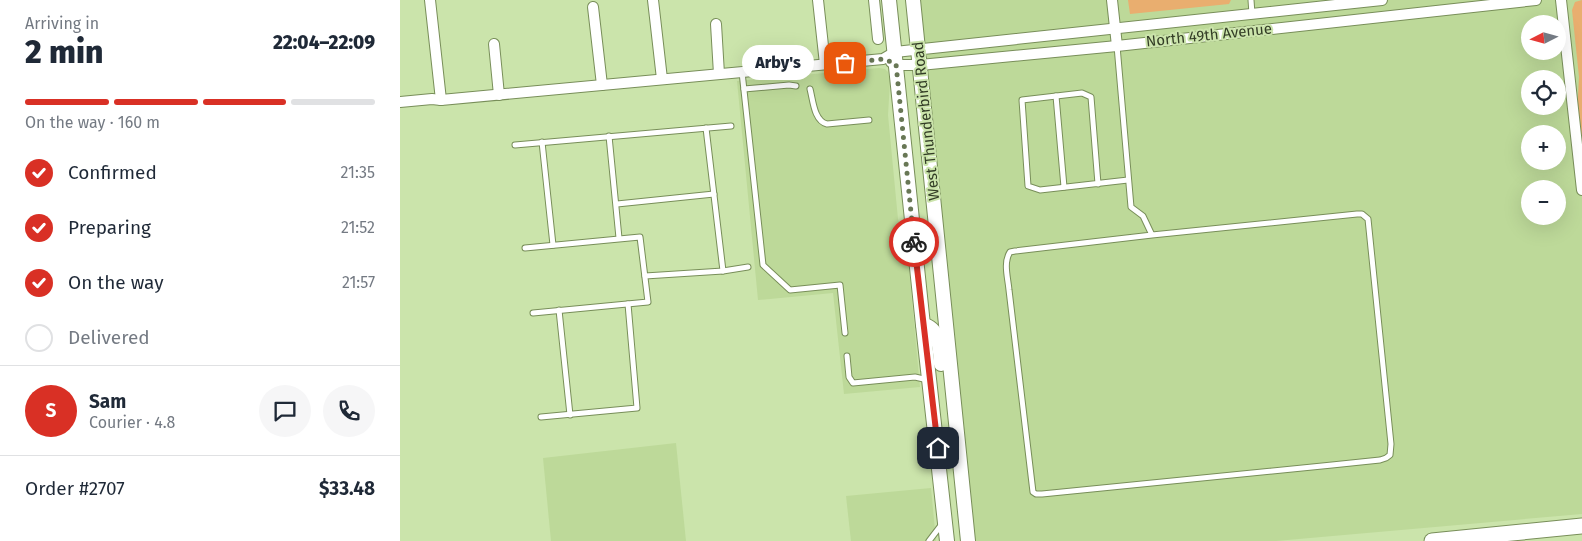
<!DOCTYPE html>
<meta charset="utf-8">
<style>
:root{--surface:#fff;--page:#f6f6f7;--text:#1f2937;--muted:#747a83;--line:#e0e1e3;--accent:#d93025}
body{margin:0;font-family:"Fira Sans",sans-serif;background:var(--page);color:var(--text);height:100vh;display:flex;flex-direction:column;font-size:19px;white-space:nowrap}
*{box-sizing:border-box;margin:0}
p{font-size:16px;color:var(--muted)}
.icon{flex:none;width:28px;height:28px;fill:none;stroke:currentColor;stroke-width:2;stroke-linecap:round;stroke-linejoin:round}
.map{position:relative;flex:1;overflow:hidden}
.drawer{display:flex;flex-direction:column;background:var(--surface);width:400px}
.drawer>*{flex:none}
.needle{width:32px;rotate:264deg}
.fabs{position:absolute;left:1121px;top:15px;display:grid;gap:10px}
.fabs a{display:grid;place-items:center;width:45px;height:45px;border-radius:50%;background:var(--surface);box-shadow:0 5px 20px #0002;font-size:25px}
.pin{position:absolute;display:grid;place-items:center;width:42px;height:42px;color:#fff;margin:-21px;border-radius:10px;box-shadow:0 2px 8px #0006}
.courier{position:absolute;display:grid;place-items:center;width:50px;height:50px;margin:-25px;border:4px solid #d93025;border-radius:50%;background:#fff;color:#222;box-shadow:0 1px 6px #0007}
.bubble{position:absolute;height:35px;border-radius:18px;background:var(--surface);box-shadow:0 5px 20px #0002;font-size:16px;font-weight:800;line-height:35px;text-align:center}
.summary em{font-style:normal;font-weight:800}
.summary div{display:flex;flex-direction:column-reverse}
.summary{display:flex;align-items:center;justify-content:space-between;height:85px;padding:0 25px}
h1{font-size:32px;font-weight:800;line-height:38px}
.bar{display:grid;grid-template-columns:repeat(4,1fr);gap:8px 5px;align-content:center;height:60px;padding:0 25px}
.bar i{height:6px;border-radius:4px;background:var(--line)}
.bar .active{background:var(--accent)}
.bar p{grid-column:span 4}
.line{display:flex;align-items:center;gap:12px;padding:0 25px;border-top:1px solid var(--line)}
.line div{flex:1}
.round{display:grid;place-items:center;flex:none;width:52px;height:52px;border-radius:26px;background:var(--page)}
ol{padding:0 25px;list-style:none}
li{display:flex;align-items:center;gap:15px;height:55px}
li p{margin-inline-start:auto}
li .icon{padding:5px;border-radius:50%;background:var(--accent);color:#fff;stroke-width:4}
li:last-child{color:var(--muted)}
li i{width:28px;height:28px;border:2px solid var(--line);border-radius:50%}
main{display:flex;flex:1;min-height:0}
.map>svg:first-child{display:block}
.built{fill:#bdd999;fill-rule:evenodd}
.green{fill:#e9ae6f}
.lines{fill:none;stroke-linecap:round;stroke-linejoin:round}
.lane-casing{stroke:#788e59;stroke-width:7}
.street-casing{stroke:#788e59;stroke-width:12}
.secondary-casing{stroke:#788e59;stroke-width:16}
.primary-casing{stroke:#788e59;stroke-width:17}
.lane{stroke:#fff;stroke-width:5}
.street{stroke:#fff;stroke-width:10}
.secondary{stroke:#fff;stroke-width:14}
.primary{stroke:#fff;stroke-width:15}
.done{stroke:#687755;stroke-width:5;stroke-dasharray:0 9}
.route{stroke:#d93025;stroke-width:6}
.labels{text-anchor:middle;stroke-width:4;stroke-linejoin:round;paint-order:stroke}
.street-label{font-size:15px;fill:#333d26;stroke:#cbe4ab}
</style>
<main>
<section class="drawer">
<div class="summary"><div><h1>2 min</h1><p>Arriving in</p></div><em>22:04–22:09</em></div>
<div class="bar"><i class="active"></i><i class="active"></i><i class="active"></i><i></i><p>On the way · 160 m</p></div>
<ol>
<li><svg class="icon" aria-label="check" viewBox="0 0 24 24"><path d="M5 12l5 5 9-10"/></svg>Confirmed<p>21:35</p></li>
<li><svg class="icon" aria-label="check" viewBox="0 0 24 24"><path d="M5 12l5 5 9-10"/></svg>Preparing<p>21:52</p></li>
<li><svg class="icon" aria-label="check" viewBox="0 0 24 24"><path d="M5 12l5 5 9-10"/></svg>On the way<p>21:57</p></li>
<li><i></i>Delivered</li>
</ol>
<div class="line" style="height:90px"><b class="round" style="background:var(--accent);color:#fff">S</b><div><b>Sam</b><p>Courier · 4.8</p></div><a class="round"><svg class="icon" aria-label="chat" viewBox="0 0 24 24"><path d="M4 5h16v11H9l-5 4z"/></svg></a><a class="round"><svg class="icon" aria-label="phone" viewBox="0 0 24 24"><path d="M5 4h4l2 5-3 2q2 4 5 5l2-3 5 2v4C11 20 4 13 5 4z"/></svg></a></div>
<div class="line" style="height:65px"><div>Order #2707</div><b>$33.48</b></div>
</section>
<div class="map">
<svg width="1182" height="541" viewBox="0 0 1182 541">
<rect width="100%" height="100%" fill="#cbe4ab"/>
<g class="built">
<path d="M517 0H1182V514L876 541H574ZM1130 24H1158V51H1130ZM1130 79H1158V106H1130ZM1130 134H1158V161H1130ZM1130 189H1158V216H1130Z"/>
<polygon points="479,68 485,69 488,72 490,82 488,115 498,219 507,247 520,387 444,394 433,293 358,300 337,81"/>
<polygon points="276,443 286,541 151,541 143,458"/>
<polygon points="531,488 536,541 451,541 446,496"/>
</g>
<g class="green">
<polygon points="728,0 831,0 829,4 730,14"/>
<polygon points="1182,0 1182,166 1177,116 1179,77 1172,10 1175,2"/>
</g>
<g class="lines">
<g class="lane-casing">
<g id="lane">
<polyline points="851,0 852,14"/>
<path d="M717 46 731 207 743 216 752 235 957 214H962L968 219 991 444 990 455 986 458 980 460 932 465 642 494H636L633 492 609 290C608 278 603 263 610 252L615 251 752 235"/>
<polyline points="342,72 363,265 390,290 440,285 445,333"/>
<polyline points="344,89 389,85 396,86"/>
<path d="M410 89C413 100 414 121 427 124L469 120"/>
<polyline points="656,96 664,187"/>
<polyline points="306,128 323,271"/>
<polyline points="209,136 219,238"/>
<polyline points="142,142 153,245"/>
<polyline points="115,145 331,126"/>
<polyline points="698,184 691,97 682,93 622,100 628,186 640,190 728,180"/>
<polyline points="217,204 314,194"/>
<polyline points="125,248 240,237 248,302 133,313"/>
<polyline points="245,276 323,271 348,267"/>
<polyline points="159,310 170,415"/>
<polyline points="447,356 449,377 453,383 515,377 528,380"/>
<polyline points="141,417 237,408 228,304"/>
<polyline points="529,541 542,524"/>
</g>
</g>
<g class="street-casing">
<g id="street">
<polyline points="30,0 41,100"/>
<polyline points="253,0 262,79"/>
<polyline points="418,0 425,64"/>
<polyline points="474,0 478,39"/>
<polyline points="712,0 717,46"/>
<polyline points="1161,0 1182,190"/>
<polyline points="193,7 202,85"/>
<polyline points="316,24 319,74"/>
<polyline points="94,44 99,95"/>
<polyline points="491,62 496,65 520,65 717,46 1136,0"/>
<polyline points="0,102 32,99 41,100 483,59 495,52 982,0"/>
</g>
</g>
<g class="secondary-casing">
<g id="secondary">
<polyline points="489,0 523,325 547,541"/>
<polyline points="513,0 568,541"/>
<path d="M523 325C540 328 540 350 541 364"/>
</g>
</g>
<g class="primary-casing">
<polyline id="primary" points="1032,541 1182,526"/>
</g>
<use href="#lane" class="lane"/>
<use href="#street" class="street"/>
<use href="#secondary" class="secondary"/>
<use href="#primary" class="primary"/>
</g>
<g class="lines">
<polyline class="done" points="445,63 484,59 496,64 514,242"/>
<polyline class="route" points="514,242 538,448"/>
</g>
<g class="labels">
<g class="street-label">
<text transform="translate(809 35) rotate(-6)" y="5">North 49th Avenue</text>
<text transform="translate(526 121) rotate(-96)" y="5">West Thunderbird Road</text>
</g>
</g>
</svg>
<div class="fabs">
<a><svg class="needle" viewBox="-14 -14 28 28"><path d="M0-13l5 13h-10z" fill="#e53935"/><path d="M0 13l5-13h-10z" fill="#747a83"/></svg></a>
<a><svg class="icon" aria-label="locate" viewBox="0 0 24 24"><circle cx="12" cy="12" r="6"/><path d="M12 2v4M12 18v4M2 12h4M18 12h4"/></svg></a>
<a>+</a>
<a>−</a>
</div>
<div class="pin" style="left:445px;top:63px;background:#ea580c"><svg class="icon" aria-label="bag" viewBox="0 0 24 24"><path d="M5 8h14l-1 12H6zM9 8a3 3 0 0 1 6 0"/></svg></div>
<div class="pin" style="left:538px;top:448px;background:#1f2937"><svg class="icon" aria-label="home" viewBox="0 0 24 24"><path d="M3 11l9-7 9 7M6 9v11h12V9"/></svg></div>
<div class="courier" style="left:514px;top:242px"><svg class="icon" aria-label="bike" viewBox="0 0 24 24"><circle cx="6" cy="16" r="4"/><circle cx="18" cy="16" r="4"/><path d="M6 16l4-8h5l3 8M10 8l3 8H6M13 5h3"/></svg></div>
<div class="bubble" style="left:342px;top:45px;width:72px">Arby's</div>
</div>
</main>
